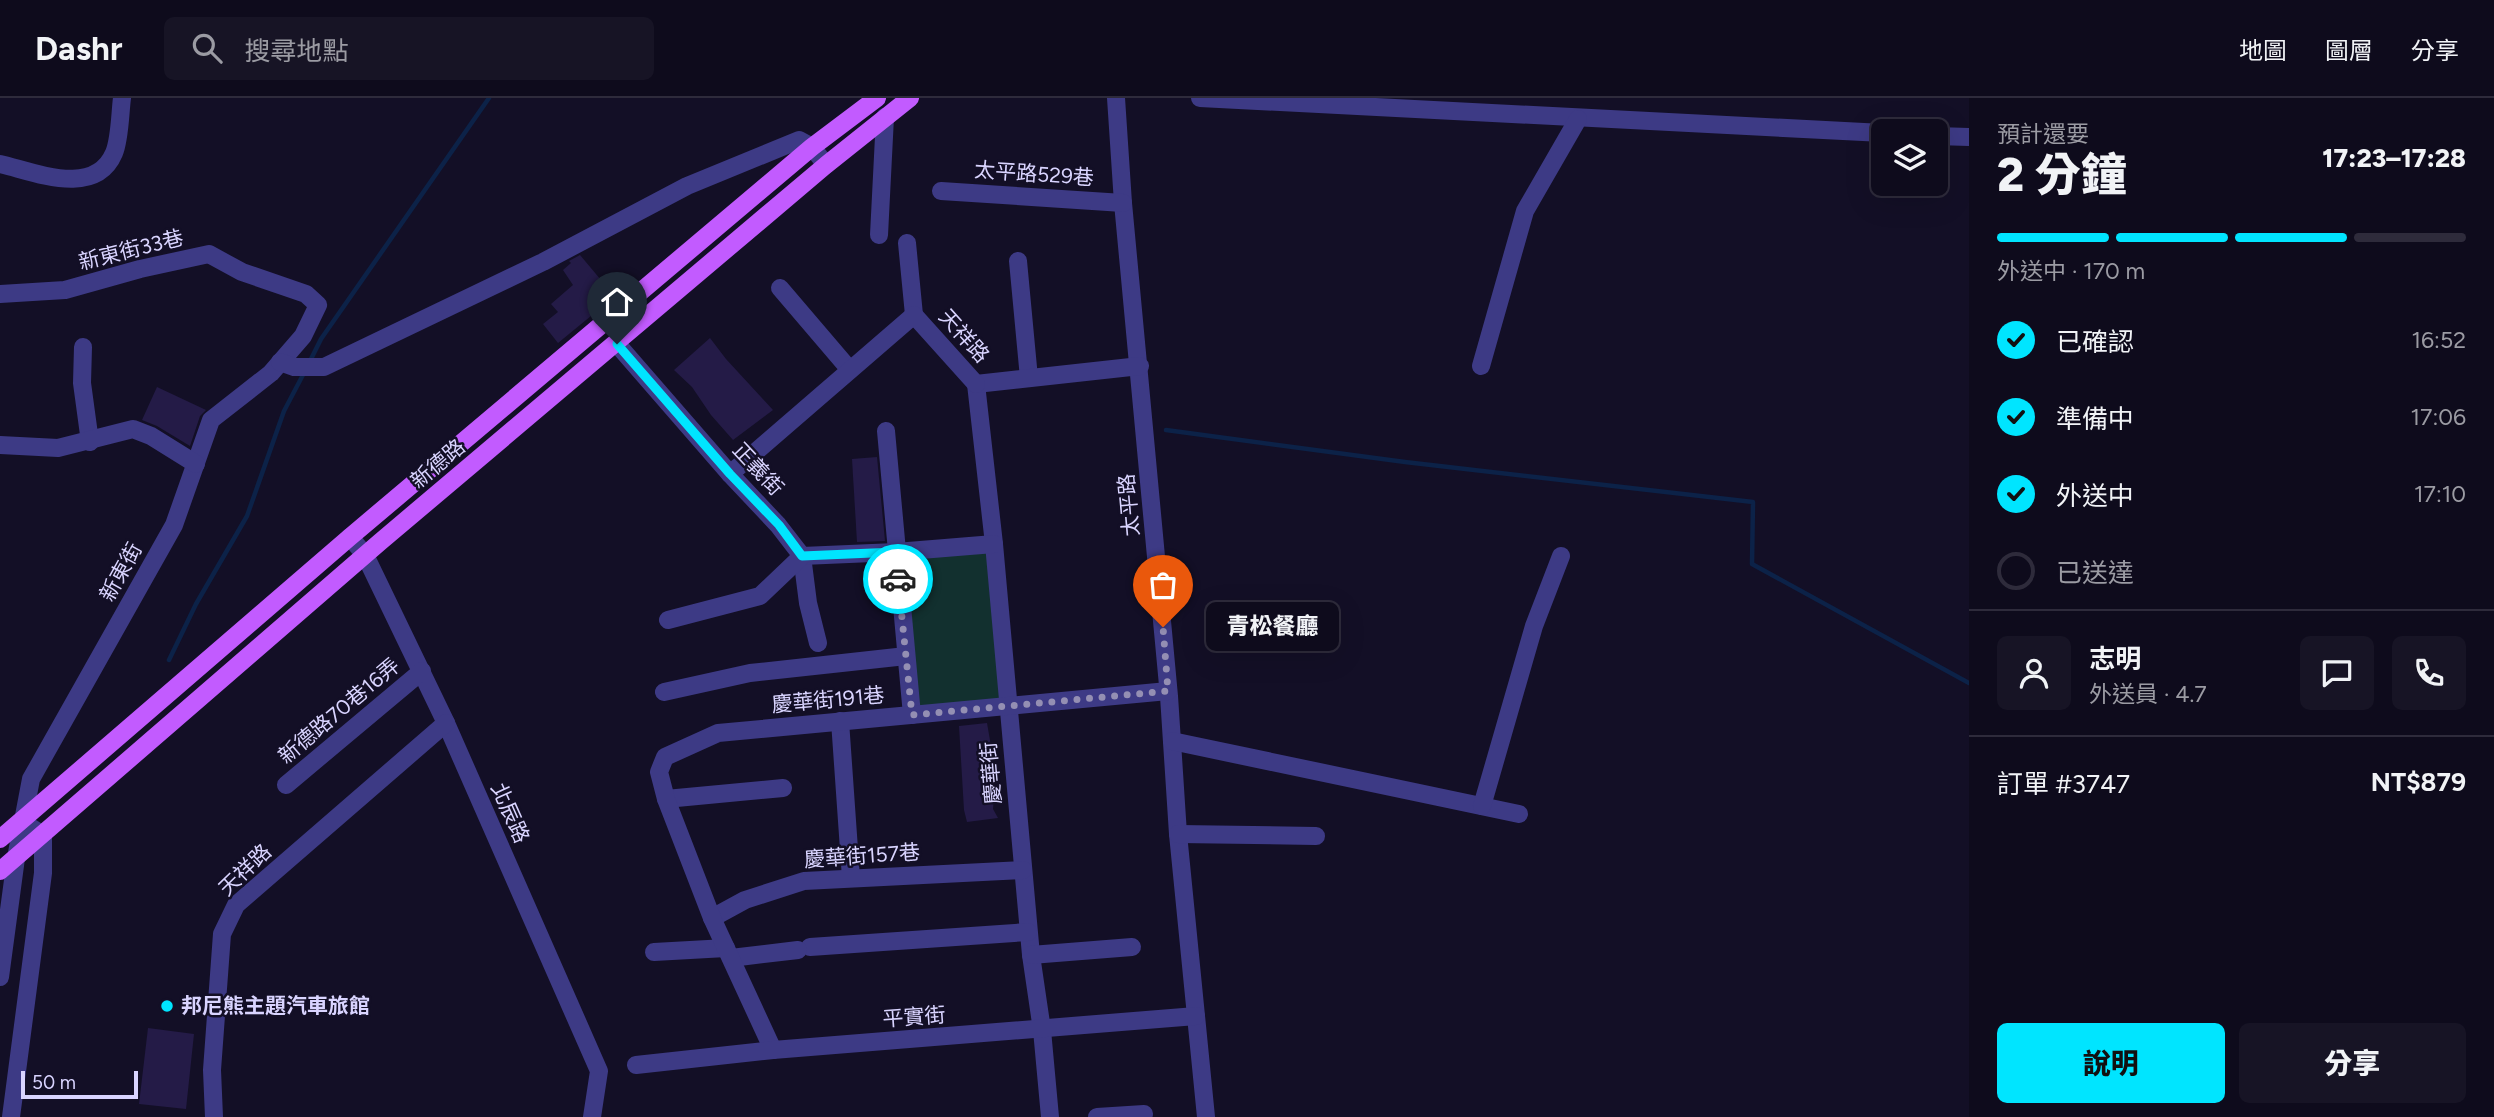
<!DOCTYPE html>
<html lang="zh-TW">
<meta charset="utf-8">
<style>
:root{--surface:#0e0b1c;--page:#171425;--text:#f1f3f6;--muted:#9b9ba3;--line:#2e2b3b;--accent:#00e5ff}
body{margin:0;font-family:Figtree,"Noto Sans TC",sans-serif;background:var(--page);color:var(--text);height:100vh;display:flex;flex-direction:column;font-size:26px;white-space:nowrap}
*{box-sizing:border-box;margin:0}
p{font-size:23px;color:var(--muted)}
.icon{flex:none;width:38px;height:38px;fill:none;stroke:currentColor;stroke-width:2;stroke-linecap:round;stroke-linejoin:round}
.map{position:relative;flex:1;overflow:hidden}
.drawer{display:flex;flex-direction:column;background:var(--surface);width:525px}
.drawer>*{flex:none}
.fabs{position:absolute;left:1871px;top:21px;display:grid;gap:14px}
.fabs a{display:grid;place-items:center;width:77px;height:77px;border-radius:10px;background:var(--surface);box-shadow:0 7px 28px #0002,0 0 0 2px var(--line);font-size:35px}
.scale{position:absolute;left:21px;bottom:18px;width:117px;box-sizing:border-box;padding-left:7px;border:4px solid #d9d4ff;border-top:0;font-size:19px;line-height:24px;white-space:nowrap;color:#d9d4ff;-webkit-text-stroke:5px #130f26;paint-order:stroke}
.pin{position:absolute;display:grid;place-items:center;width:60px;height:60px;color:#fff;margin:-72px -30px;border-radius:50% 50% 50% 0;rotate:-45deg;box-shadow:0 0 7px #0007}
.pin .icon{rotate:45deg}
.courier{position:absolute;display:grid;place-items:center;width:70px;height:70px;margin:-35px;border:5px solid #00e5ff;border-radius:50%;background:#fff;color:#222;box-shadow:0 2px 9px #0007}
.bubble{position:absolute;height:49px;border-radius:10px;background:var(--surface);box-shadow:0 7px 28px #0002,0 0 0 2px var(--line);font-size:23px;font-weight:800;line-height:49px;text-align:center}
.summary em{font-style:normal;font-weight:800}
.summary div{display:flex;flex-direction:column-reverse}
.summary{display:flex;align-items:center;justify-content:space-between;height:119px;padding:0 28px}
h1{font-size:46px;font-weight:800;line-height:52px}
.bar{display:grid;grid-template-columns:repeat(4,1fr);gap:10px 7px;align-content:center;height:84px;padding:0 28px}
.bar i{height:9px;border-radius:5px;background:var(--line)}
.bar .current{background:var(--accent)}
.bar p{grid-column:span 4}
.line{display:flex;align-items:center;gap:18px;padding:0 28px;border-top:2px solid var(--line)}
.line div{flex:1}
.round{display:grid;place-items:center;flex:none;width:74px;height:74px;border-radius:10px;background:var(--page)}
ol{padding:0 28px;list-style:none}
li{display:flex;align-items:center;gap:21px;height:77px}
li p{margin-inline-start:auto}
li .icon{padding:7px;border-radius:50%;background:var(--accent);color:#111;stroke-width:4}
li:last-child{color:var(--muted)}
li i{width:38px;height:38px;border:4px solid var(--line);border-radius:50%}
.cta{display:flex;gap:14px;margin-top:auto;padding:14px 28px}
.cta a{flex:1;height:80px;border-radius:10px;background:var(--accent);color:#111;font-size:28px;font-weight:800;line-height:80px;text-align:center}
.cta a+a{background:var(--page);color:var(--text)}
header{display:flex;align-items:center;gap:42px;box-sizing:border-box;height:98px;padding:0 35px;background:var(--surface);border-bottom:2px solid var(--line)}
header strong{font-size:33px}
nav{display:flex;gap:38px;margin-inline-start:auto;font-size:24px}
.search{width:490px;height:63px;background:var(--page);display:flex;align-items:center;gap:18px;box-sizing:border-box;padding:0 24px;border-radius:10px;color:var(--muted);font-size:26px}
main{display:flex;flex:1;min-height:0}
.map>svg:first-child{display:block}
.green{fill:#12302f}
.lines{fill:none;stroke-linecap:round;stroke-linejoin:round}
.stream{stroke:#0c2248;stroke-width:4.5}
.building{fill:#241b47}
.minor{stroke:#3d3a85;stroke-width:18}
.major{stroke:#c25bff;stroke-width:18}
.done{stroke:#948fb3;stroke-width:7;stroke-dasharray:0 12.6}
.route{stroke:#00e5ff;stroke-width:9}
.poi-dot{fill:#00e5ff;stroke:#130f26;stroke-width:2.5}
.labels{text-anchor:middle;stroke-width:5;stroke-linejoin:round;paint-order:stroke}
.street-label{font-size:21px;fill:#d9d4ff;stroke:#130f26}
.poi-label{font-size:21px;font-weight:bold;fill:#d9d4ff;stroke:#130f26;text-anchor:start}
</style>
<header>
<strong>Dashr</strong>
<div class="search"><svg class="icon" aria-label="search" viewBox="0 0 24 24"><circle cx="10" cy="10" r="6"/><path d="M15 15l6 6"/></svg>搜尋地點</div>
<nav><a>地圖</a><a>圖層</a><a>分享</a></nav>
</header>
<main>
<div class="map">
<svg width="1969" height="1019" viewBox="0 0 1969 1019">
<rect width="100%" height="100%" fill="#130f26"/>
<polygon class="green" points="994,446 1008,608 912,617 896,454"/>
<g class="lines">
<g class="stream">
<polyline points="309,265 321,241 489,0"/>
<polyline points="1166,332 1405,364 1753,404 1752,466 1969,585"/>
<polyline points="169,562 196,506 247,418 284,313 305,273"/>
</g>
</g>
<g class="building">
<polygon points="580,157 606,188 600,194 608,204 558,245 543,226 558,214 551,206 573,187 563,172 571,165 569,163"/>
<polygon points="710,240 726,261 773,312 733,342 711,317 692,289 674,272"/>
<polygon points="157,289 206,312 200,318 190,348 157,328 142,322"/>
<polygon points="877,359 885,443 857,444 852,361"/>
<polygon points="987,625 991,648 990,676 993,676 995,685 993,711 998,720 967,724 964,712 959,628"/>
<polygon points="148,930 194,936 186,1011 139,1006"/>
</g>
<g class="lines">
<g class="minor">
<polyline points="1116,0 1123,105 1169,598 1178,736 1206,1019"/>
<polyline points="1200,0 1883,35"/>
<polyline points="1936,38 1969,39"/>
<path d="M0 66C35 74 95 100 114 55 120 41 120 15 122 0"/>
<polyline points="941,93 1123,105"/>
<polyline points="879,137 885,19"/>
<polyline points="907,145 914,217"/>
<polyline points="1018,163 1029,280"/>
<polyline points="780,190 850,272"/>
<polyline points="0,196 65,192 140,171 209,156 242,174 306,196 318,207 303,238 271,275 211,322 174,427 31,681 16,760 0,879"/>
<polyline points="617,246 730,376 778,427 802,458 808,505 818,545"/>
<polyline points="83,249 82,285 90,344"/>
<polyline points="280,264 294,269 324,269 543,164 687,88 799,42 812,49 826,67"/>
<polyline points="1481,268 1525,113 1578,21"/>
<polyline points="976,286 994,446 1031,857 1042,932 1050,1019"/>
<polyline points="976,286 1140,268"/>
<polyline points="886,333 912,617"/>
<polyline points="0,347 58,350 133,331 151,338 196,366"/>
<polyline points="730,376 914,217 976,286"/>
<polyline points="350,439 365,457 446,625 599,973 592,1019"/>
<polyline points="802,458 896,454 994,446"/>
<polyline points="668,522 760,498 802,458"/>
<polyline points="664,594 750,575 906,558"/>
<polyline points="840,623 851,780"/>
<polyline points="1172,643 1519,716"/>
<polyline points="286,687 422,573"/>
<polyline points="666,701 783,690"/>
<polyline points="1482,708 1534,528 1561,458"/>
<polyline points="1178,736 1316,738"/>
<polyline points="712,820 745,802 804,783 1023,772"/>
<polyline points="810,849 1028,834"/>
<polyline points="654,854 726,850"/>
<polyline points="1031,857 1132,849"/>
<polyline points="731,860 798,852"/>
<polyline points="773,952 712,820 666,701 659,674 665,659 718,635 1168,593"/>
<polyline points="636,967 773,952 1196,918"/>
<polyline points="11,1019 43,775 43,737 32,730"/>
<polyline points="214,1019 212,972 222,836 236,807 446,625"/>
<polyline points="1097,1019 1144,1016"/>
</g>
<g class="major">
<polyline points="0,741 350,439 812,49 877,0"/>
<polyline points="0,773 380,444 826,67 910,0"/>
</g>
</g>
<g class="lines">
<polyline class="done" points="898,481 912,617 1168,593 1163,529"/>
<polyline class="route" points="617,246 730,376 779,427 802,458 896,454 898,481"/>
</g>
<circle class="poi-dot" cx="167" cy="908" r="7"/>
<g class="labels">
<g class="street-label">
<text transform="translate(1034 76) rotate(4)" y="7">太平路529巷</text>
<text transform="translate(131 152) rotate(-14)" y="7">新東街33巷</text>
<text transform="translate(964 238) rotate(48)" y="7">天祥路</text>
<text transform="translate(438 366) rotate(-40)" y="7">新德路</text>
<text transform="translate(758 371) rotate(47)" y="7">正義街</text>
<text transform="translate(1129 407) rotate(-95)" y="7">太平路</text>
<text transform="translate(121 474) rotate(-61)" y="7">新東街</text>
<text transform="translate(828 602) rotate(-5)" y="7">慶華街191巷</text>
<text transform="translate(339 613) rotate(-40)" y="7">新德路70巷16弄</text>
<text transform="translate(991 675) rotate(-95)" y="7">慶華街</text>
<text transform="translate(510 715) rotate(66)" y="7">北辰路</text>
<text transform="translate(862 758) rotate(-4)" y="7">慶華街157巷</text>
<text transform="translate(245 772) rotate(-44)" y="7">天祥路</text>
<text transform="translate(914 919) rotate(-4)" y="7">平實街</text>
</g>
<g class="poi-label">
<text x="181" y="915">邦尼熊主題汽車旅館</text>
</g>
</g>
</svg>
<div class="fabs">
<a><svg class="icon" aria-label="layers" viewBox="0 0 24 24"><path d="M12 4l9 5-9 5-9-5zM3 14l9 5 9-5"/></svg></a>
</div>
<div class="scale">50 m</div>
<div class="pin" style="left:1163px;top:529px;background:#ea580c"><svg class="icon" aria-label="bag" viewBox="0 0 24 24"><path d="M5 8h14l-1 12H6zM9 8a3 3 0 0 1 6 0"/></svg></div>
<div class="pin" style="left:617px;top:246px;background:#1f2937"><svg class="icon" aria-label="home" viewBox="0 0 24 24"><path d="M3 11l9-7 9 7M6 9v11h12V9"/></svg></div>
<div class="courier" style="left:898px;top:481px"><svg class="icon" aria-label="car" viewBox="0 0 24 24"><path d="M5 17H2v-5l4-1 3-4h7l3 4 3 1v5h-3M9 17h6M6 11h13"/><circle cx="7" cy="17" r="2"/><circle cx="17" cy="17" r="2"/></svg></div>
<div class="bubble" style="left:1206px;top:504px;width:133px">青松餐廳</div>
</div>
<section class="drawer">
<div class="summary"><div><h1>2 分鐘</h1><p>預計還要</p></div><em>17:23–17:28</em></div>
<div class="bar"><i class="current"></i><i class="current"></i><i class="current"></i><i></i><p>外送中 · 170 m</p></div>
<ol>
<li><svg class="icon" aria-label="check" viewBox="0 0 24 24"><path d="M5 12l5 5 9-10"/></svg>已確認<p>16:52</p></li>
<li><svg class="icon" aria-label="check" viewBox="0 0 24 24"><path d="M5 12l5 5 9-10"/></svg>準備中<p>17:06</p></li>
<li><svg class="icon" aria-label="check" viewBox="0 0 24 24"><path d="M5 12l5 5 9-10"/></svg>外送中<p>17:10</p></li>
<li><i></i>已送達</li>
</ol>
<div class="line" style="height:126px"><a class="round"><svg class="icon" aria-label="person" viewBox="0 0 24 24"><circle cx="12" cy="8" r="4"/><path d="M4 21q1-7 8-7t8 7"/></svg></a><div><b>志明</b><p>外送員 · 4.7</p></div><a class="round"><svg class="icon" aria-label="chat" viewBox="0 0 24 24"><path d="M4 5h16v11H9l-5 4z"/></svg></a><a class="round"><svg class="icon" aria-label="phone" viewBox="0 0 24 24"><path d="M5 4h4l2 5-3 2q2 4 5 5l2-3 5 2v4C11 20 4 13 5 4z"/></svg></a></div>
<div class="line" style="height:91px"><div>訂單 #3747</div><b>NT$879</b></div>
<div class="cta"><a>說明</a><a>分享</a></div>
</section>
</main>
